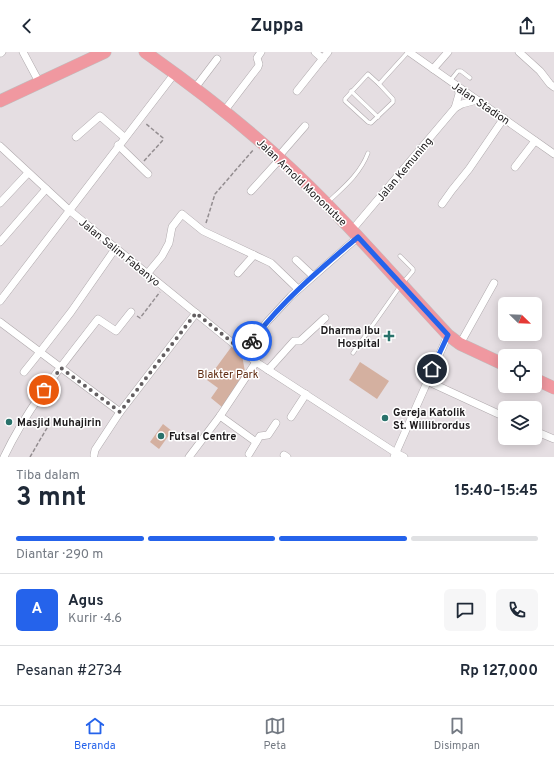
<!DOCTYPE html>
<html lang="id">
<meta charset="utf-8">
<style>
:root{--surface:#fff;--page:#f6f6f7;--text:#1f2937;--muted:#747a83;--line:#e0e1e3;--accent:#2563eb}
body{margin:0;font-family:Overpass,sans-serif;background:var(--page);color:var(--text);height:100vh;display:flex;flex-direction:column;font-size:15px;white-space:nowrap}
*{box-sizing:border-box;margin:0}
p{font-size:13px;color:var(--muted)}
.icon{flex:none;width:22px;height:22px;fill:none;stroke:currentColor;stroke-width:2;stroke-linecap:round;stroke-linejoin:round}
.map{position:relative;height:405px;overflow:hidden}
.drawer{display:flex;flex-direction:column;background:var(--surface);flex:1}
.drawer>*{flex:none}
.needle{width:26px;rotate:113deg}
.fabs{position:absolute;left:498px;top:245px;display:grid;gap:8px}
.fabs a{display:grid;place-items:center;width:44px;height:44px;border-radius:6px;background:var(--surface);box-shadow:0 2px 10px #0003;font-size:20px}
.pin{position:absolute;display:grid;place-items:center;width:34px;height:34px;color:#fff;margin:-17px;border:2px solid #fff;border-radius:50%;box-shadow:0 1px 4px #0007}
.courier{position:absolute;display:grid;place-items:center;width:40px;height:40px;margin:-20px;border:3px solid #2563eb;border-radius:50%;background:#fff;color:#222;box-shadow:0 1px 5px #0007}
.head em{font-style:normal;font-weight:700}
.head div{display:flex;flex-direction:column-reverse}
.head{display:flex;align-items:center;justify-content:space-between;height:68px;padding:0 16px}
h1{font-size:26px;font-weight:700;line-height:30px}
.bar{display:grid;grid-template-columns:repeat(4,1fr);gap:6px 4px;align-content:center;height:48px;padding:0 16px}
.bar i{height:5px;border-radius:3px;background:var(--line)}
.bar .selected{background:var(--accent)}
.bar p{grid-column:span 4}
.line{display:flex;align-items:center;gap:10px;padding:0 16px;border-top:1px solid var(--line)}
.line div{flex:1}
.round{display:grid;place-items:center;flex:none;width:42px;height:42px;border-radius:6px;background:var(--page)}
header{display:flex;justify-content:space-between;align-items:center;height:52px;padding:0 16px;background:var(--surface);font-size:18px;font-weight:700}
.tabs{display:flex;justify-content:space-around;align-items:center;height:56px;border-top:1px solid var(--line);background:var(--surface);font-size:11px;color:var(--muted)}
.tabs a{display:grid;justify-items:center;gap:2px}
.tabs .selected{color:var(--accent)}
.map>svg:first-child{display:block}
.green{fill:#d4b0a0}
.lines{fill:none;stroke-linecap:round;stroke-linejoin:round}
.lane-casing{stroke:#afa9ac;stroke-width:4.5}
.street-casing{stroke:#afa9ac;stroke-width:8}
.highway-casing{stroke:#c0bfbf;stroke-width:13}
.path{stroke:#938d90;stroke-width:1.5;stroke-dasharray:4 2;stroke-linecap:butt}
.lane{stroke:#fff;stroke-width:3.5}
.street{stroke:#fff;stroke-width:7}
.highway{stroke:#f098a0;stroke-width:12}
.done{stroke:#635f61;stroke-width:4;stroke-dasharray:0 7.2}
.route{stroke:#2563eb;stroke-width:5}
.poi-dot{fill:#29726b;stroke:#fff;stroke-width:1.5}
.labels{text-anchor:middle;stroke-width:3;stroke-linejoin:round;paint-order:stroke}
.street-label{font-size:11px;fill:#1d1a1c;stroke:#fff}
.poi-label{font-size:11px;font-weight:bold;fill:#1d1a1c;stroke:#fff;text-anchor:start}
.park-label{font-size:11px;fill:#5f2b11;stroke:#fff}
</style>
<header><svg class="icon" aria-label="back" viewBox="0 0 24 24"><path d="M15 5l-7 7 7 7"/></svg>Zuppa<svg class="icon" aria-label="share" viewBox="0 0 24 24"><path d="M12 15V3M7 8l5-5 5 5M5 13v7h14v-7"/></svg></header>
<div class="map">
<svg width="554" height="405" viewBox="0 0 554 405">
<rect width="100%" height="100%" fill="#e5dee2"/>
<g class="green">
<polygon points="232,294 242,303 245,320 222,355 211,346 218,336 207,328"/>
<polygon points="360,310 389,329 377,347 349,328"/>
<polygon points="163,372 172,379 159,397 150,390"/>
</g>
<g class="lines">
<g class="lane-casing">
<g id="lane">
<polygon points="368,22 379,32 393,47 393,50 371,71 368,70 345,49 345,47"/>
<polyline points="450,29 458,19 461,19 470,26"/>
<polyline points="379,32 408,0"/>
<polyline points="351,39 378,65"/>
<path d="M328 150C344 135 360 122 368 101"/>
<polyline points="353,301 401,233 413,219 413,217 400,204"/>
</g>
</g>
<g class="street-casing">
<g id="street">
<polyline points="23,0 39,30"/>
<polyline points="315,0 323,7"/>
<polyline points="409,0 554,102"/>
<polyline points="519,0 540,19 550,32 554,35"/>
<polyline points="1,1 2,0"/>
<polyline points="433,17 448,0"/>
<polyline points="195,36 217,7"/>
<polyline points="297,39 328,0"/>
<polyline points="455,56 462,52 477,48"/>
<polyline points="225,58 258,15 259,12 257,6 261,0"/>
<polyline points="76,85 100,64 124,85"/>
<polyline points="118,93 148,122"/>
<polyline points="0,94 69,158 256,310"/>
<polyline points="278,105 305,74"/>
<polyline points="515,115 535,89"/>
<polyline points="251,139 280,107"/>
<polyline points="0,151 28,121"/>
<polyline points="442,152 452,138 469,117 504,66"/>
<polyline points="352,178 455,56 459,42 458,35"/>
<polyline points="0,190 46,137"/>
<polyline points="115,197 71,260 40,300 120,360 196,261"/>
<polyline points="296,208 313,224"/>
<polyline points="238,221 254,203"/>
<polyline points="147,222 162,204 169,191 172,175 182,162 203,179 271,211 298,237"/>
<polyline points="0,249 175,21"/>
<polyline points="0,270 40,300 24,320"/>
<polyline points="460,292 494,231"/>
<polyline points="244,300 267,270 291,244 358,185"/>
<polyline points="268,318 294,289 300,289 325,266"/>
<polyline points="427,329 505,365"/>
<polyline points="220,364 256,390"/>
<polyline points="291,365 306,342"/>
<polyline points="535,379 554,387"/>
<polyline points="249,402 260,384 268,383 276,371"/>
<polyline points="94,403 95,398 120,360"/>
<polyline points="284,403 287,405"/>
<path d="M4 405C28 354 64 311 98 267L116 279 131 260"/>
<polyline points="189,405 220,364 256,310 396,401 404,405"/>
<polyline points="394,405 448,283"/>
</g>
</g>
<g class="highway-casing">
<g id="highway">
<path d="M145 0C192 33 236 67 278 105 339 160 392 223 448 283L460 292 505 313"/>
<polyline points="0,49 105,0"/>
<polyline points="535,327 554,336"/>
</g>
</g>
<g class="path">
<polyline points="144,109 163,88 163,86 145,71"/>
<polyline points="206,171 215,142 254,97"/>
<polyline points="137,264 140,266 160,240"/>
<polyline points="30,405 51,369"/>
</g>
<use href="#lane" class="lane"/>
<use href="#street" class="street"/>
<use href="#highway" class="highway"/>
</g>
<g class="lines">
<polyline class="done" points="44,338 61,316 120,360 196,261 244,300 252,289"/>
<path class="route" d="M252 289C282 249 320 217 358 185L448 283 432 317"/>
</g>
<g class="poi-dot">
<path d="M387 278h4v4h4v4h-4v4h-4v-4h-4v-4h4z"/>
<circle cx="385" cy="366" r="4"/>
<circle cx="9" cy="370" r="4"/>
<circle cx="161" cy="384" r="4"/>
</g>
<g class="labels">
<g class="street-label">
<text transform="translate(481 51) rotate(34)" y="4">Jalan Stadion</text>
<text transform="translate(404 117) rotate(-50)" y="4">Jalan Kemuning</text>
<text transform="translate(302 130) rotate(44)" y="4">Jalan Arnold Mononutue</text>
<text transform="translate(120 200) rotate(39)" y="4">Jalan Salim Fabanyo</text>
</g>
<g class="poi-label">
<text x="380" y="282" text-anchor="end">Dharma Ibu<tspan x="380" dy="13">Hospital</tspan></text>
<text x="393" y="364">Gereja Katolik<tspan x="393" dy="13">St. Willibrordus</tspan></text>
<text x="17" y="374">Masjid Muhajirin</text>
<text x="169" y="388">Futsal Centre</text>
</g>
<g class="park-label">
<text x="228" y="326">Blakter Park</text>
</g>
</g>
</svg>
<div class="fabs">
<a><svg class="needle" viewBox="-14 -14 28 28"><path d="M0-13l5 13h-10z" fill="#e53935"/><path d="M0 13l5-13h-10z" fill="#747a83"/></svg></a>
<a><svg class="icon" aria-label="locate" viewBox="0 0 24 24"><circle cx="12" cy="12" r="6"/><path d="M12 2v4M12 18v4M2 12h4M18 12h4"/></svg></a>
<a><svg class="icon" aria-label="layers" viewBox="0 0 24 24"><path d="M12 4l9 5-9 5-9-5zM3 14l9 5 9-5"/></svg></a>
</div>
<div class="pin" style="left:44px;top:338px;background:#ea580c"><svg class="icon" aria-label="bag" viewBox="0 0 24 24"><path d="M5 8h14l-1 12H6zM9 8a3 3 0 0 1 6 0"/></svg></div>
<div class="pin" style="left:432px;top:317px;background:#1f2937"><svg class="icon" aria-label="home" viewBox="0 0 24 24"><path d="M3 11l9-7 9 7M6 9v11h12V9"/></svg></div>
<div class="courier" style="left:252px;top:289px"><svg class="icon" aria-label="bike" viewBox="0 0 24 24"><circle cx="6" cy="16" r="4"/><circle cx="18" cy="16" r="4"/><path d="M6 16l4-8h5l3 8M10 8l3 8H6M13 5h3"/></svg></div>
</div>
<section class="drawer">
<div class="head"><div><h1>3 mnt</h1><p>Tiba dalam</p></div><em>15:40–15:45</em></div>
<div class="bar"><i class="selected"></i><i class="selected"></i><i class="selected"></i><i></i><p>Diantar · 290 m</p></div>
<div class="line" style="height:72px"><b class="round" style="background:var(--accent);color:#fff">A</b><div><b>Agus</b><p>Kurir · 4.6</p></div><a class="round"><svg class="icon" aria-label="chat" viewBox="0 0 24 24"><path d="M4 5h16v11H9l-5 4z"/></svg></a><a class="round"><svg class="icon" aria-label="phone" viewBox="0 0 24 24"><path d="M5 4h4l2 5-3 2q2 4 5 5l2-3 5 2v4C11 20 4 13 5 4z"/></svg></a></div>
<div class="line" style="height:52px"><div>Pesanan #2734</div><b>Rp 127,000</b></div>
</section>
<nav class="tabs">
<a class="selected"><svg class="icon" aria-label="home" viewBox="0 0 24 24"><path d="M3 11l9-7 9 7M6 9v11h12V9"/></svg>Beranda</a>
<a><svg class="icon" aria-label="map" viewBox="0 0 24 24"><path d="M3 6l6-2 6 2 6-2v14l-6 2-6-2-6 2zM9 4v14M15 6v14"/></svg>Peta</a>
<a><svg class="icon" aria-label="saved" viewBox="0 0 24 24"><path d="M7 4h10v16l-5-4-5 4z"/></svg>Disimpan</a>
</nav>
